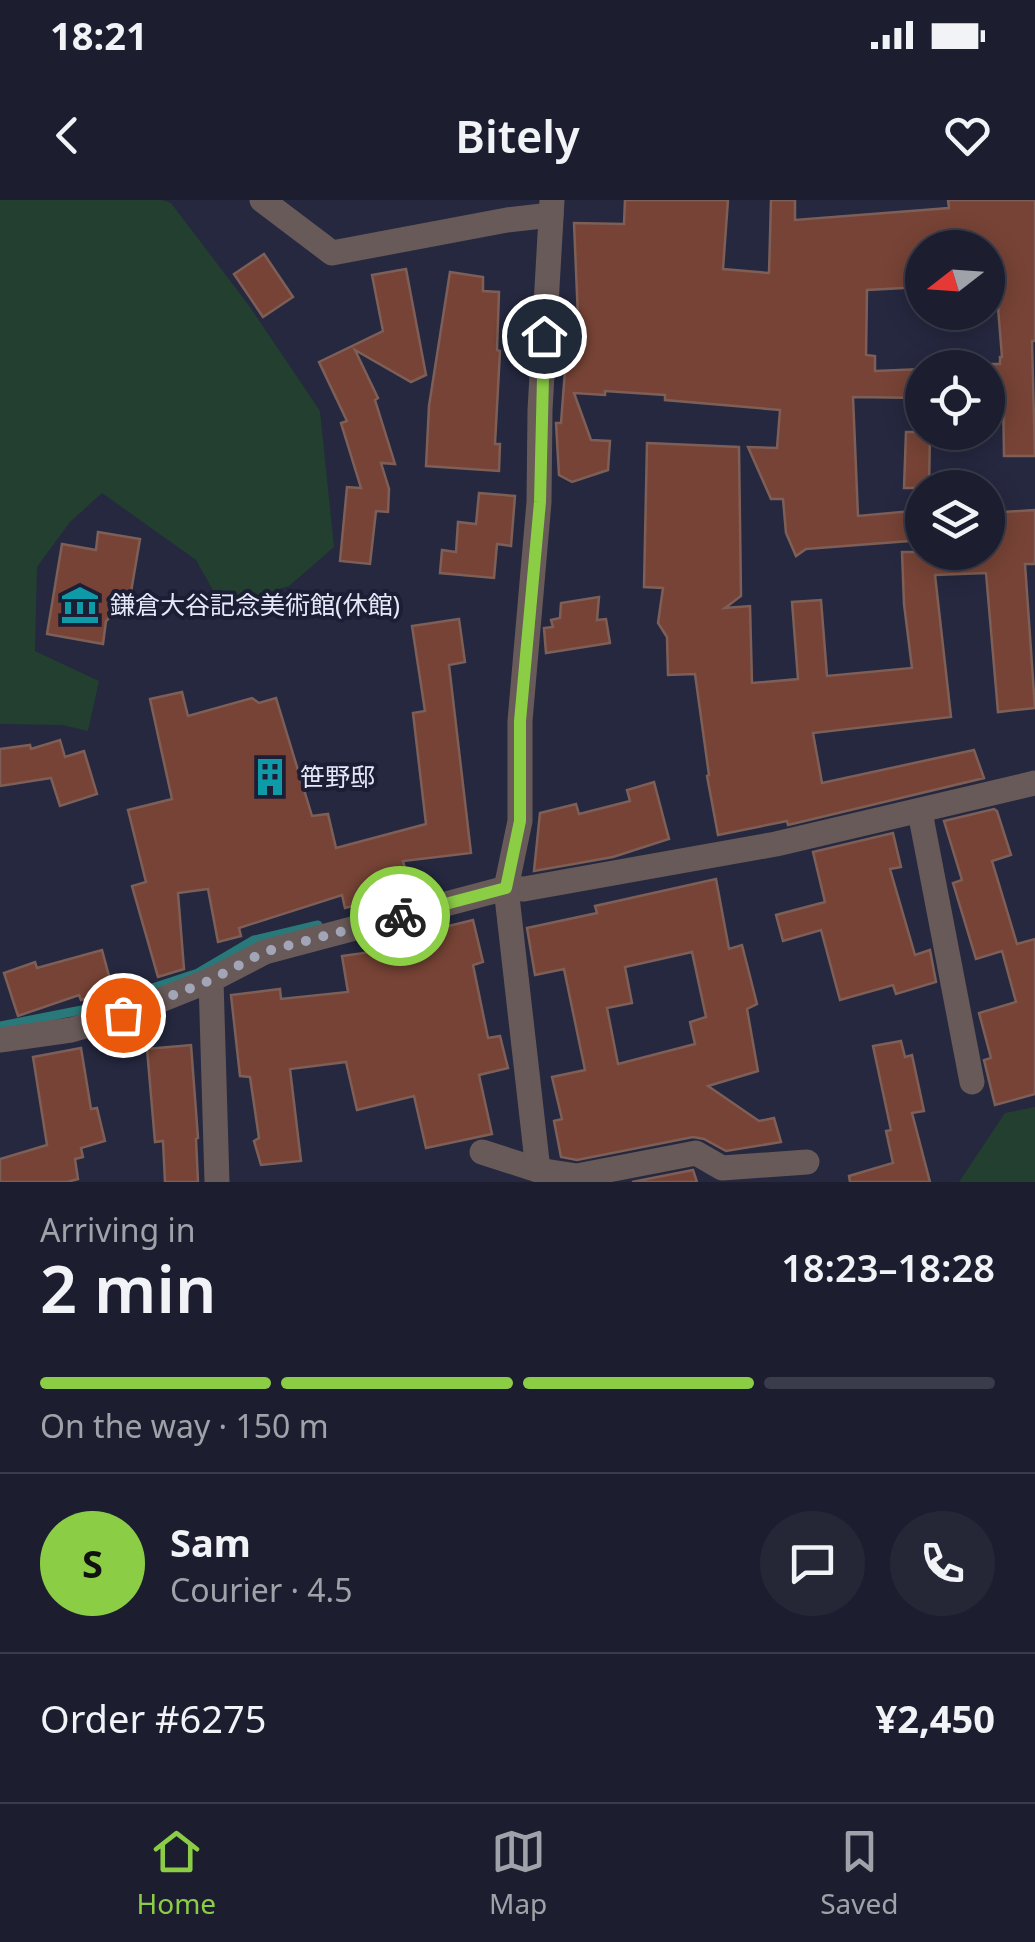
<!DOCTYPE html>
<meta charset="utf-8">
<style>
:root{--surface:#1c1e2f;--page:#252737;--text:#f1f3f6;--muted:#a0a2aa;--line:#3a3c4b;--accent:#8bce46}
body{margin:0;font-family:"Noto Sans","Noto Sans JP",sans-serif;background:var(--page);color:var(--text);height:100vh;display:flex;flex-direction:column;font-size:38px;white-space:nowrap}
*{box-sizing:border-box;margin:0}
p{font-size:32px;color:var(--muted)}
.icon{flex:none;width:55px;height:55px;fill:none;stroke:currentColor;stroke-width:2;stroke-linecap:round;stroke-linejoin:round}
.map{position:relative;height:982px;overflow:hidden}
.side{display:flex;flex-direction:column;background:var(--surface);flex:1}
.side>*{flex:none}
.needle{width:65px;rotate:253deg}
.tools{position:absolute;left:905px;top:30px;display:grid;gap:20px}
.tools a{display:grid;place-items:center;width:100px;height:100px;border-radius:50%;background:var(--surface);box-shadow:0 5px 25px #0003,0 0 0 2px var(--line);font-size:50px}
.pin{position:absolute;display:grid;place-items:center;width:85px;height:85px;color:#fff;margin:-42px;border:5px solid #fff;border-radius:50%;box-shadow:0 2px 10px #0007}
.courier{position:absolute;display:grid;place-items:center;width:100px;height:100px;margin:-50px;border:8px solid #8bce46;border-radius:50%;background:#fff;color:#222;box-shadow:0 2px 12px #0007}
.head em{font-style:normal;font-weight:600}
.head div{display:flex;flex-direction:column-reverse}
.head{display:flex;align-items:center;justify-content:space-between;height:170px;padding:0 40px}
h1{font-size:65px;font-weight:600;line-height:75px}
.bar{display:grid;grid-template-columns:repeat(4,1fr);gap:15px 10px;align-content:center;height:120px;padding:0 40px}
.bar i{height:12px;border-radius:8px;background:var(--line)}
.bar .on{background:var(--accent)}
.bar p{grid-column:span 4}
.line{display:flex;align-items:center;gap:25px;padding:0 40px;border-top:2px solid var(--line)}
.line div{flex:1}
.round{display:grid;place-items:center;flex:none;width:105px;height:105px;border-radius:52px;background:var(--page)}
.status{display:flex;justify-content:space-between;align-items:center;height:70px;padding:0 50px;background:var(--surface);direction:ltr}
.status svg{height:28px;fill:currentColor}
header{display:flex;justify-content:space-between;align-items:center;height:130px;padding:0 40px;background:var(--surface);font-size:45px;font-weight:600}
.menu{display:flex;justify-content:space-around;align-items:center;height:140px;border-top:2px solid var(--line);background:var(--surface);font-size:28px;color:var(--muted)}
.menu a{display:grid;justify-items:center;gap:5px}
.menu .on{color:var(--accent)}
.map>svg:first-child{display:block}
.green{fill:#223f2f}
.lines{fill:none;stroke-linecap:round;stroke-linejoin:round}
.stream{stroke:#2a797a;stroke-width:9}
.building{fill:#774336;stroke:#7d5f57;stroke-width:2.5;fill-rule:evenodd}
.street{stroke:#685a58;stroke-width:25}
.done{stroke:#a2a5b7;stroke-width:10;stroke-dasharray:0 18}
.route{stroke:#8bce46;stroke-width:12}
.labels{text-anchor:middle;stroke-width:8;stroke-linejoin:round;paint-order:stroke}
.poi-label{font-size:25px;fill:#e5e8f7;stroke:#1c1e35;text-anchor:start}
</style>
<div class="status"><b>18:21</b><svg viewBox="0 0 49 12"><path d="M0 12V9h3v3zM5 12V6h3v6zM10 12V3h3v9zM15 12V0h3v12zM26 1h20v11H26zM47 4h2v5h-2z"/></svg></div>
<header><svg class="icon" aria-label="back" viewBox="0 0 24 24"><path d="M15 5l-7 7 7 7"/></svg>Bitely<svg class="icon" aria-label="heart" viewBox="0 0 24 24"><path d="M12 20l-8-8c-3-5 5-10 8-4 3-6 11-1 8 4z"/></svg></header>
<div class="map">
<svg width="1035" height="982" viewBox="0 0 1035 982">
<rect width="100%" height="100%" fill="#25283f"/>
<g class="green">
<polygon points="0,0 162,0 171,3 250,107 320,211 334,347 289,386 222,406 196,360 102,293 70,322 37,367 35,451 99,481 88,531 62,525 0,524"/>
<polygon points="1035,907 1035,982 959,982 1005,913"/>
</g>
<g class="lines">
<polyline class="stream" points="0,826 92,808 198,773 254,740 318,725"/>
</g>
<g class="building">
<polygon points="625,0 728,0 723,69 769,73 771,0 795,0 795,20 949,8 948,0 1035,0 1035,141 1032,141 1035,256 1004,256 1003,191 988,191 988,164 1000,164 1000,157 1002,157 996,83 988,84 988,48 922,48 922,87 867,90 866,155 875,156 875,171 922,169 922,198 853,197 858,316 922,310 922,340 806,349 796,356 786,333 783,299 771,299 748,247 777,248 780,210 665,200 665,195 605,191 605,195 574,193 591,240 610,241 608,270 572,282 559,275 556,223 561,223 569,118 578,118 574,23 624,24"/>
<polygon points="264,54 293,97 263,117 234,74"/>
<polygon points="406,69 426,175 411,182 355,150 378,198 375,200 395,264 381,263 389,289 388,312 376,311 370,364 340,361 347,287 361,288 341,223 347,221 319,162 383,131 372,75"/>
<polygon points="450,72 483,77 483,91 499,92 497,150 500,151 495,244 500,244 499,271 426,266 429,206"/>
<polygon points="906,232 930,232 929,288 904,288"/>
<polygon points="647,243 739,247 741,396 725,408 750,406 752,483 798,479 792,402 821,400 827,476 912,468 904,404 902,352 988,352 988,313 1035,310 1035,364 1025,364 1035,508 998,512 986,373 935,375 951,517 813,533 822,583 974,550 984,578 788,625 787,621 718,635 707,576 709,575 695,474 668,475 667,437 658,423 663,388 644,387"/>
<polygon points="479,293 515,296 511,346 497,344 494,378 440,373 442,350 456,352 458,322 476,324"/>
<polygon points="98,332 140,339 130,398 106,421 103,444 47,434 62,344 96,350"/>
<polygon points="599,397 597,420 606,419 610,443 546,453 544,428 553,427 551,420 560,418 561,403"/>
<polygon points="459,419 465,462 449,465 471,653 403,661 411,691 345,708 342,695 239,728 241,736 218,742 208,689 178,693 184,769 158,777 132,686 146,682 128,610 172,599 150,499 182,492 188,516 252,498 259,503 276,498 312,616 328,614 336,648 426,624 413,513 425,511 412,426"/>
<polygon points="60,540 65,557 84,551 97,594 60,606 51,578 0,586 0,549 30,545 31,549"/>
<polygon points="654,582 669,639 613,657 534,671 540,613 576,604 579,614 630,601 627,590"/>
<polygon points="994,609 997,611 1011,655 992,661 1017,744 1035,739 1035,894 995,905 984,860 991,858 979,813 1016,802 1002,751 976,759 953,683 962,680 944,621"/>
<polygon points="893,633 901,667 890,669 915,755 930,750 936,782 896,794 893,785 840,800 821,730 783,741 776,715 825,702 813,652"/>
<path d="M716 679 729 749 742 745 757 804 747 809 758 871 708 886 759 921 774 918 781 942 726 951 704 939 693 937 577 960 561 957 554 921 562 919 552 877 585 870 564 769 535 775 527 728 597 713 595 706ZM692 752 706 817 690 822 695 844 618 864 607 808 632 803 625 767Z"/>
<polygon points="473,720 483,762 473,765 488,838 500,836 508,868 479,875 492,934 426,948 414,896 357,910 346,862 290,869 301,961 261,965 254,941 259,938 250,877 240,876 231,795 280,789 281,799 348,792 342,756 385,750 384,744 422,739 420,733"/>
<polygon points="102,750 113,791 81,800 79,795 18,816 4,773 35,762 37,768"/>
<polygon points="901,841 905,857 912,855 924,911 912,913 930,982 850,982 849,976 893,963 886,931 891,930 873,846"/>
<polygon points="191,845 198,938 196,939 198,982 165,982 163,941 155,942 147,849"/>
<polygon points="81,848 91,909 97,908 105,941 81,948 83,957 75,959 78,979 67,982 0,982 0,959 47,945 33,857"/>
<polygon points="693,970 697,982 632,982"/>
</g>
<g class="lines">
<g class="street">
<polyline points="262,0 332,53 507,20 551,15"/>
<polyline points="920,612 972,882"/>
<polyline points="211,780 217,982"/>
<polyline points="0,840 71,830 123,815 211,780 265,752 506,688 524,689 776,644 1035,583"/>
<polyline points="482,952 538,970 577,976 696,953 722,968 807,962"/>
<polyline points="538,970 506,688 520,621 520,521 539,302 540,210 552,0"/>
</g>
</g>
<g class="lines">
<polyline class="done" points="123,815 211,780 264,752 400,716"/>
<polyline class="route" points="400,716 506,688 520,621 520,521 540,302 544,136"/>
</g>
<defs>
<g id="museum-bare" transform="scale(3)"><path d="M0-6L6-3V-2H-6V-3ZM-5-1h2V3h-2ZM-1-1h2V3h-2ZM3-1h2V3H3ZM-6 4H6V6H-6Z" fill="#0f9aa8" stroke="#1c1e35" stroke-width="2.5" paint-order="stroke"/></g>
<g id="building-bare" transform="scale(3)"><path d="M-4-6H4V6H1V3H-1V6H-4ZM-2.5-4.3h1.7v1.8h-1.7ZM.8-4.3h1.7v1.8H.8ZM-2.5-1h1.7V.8h-1.7ZM.8-1h1.7V.8H.8Z" fill="#0f9aa8" stroke="#1c1e35" stroke-width="2.5" paint-order="stroke"/></g>
</defs>
<g fill-rule="evenodd">
<use href="#museum-bare" x="80" y="405"/>
<use href="#building-bare" x="270" y="577"/>
</g>
<g class="labels">
<g class="poi-label">
<text x="110" y="414">鎌倉大谷記念美術館(休館)</text>
<text x="300" y="586">笹野邸</text>
</g>
</g>
</svg>
<div class="tools">
<a><svg class="needle" viewBox="-14 -14 28 28"><path d="M0-13l5 13h-10z" fill="#e53935"/><path d="M0 13l5-13h-10z" fill="#a0a2aa"/></svg></a>
<a><svg class="icon" aria-label="locate" viewBox="0 0 24 24"><circle cx="12" cy="12" r="6"/><path d="M12 2v4M12 18v4M2 12h4M18 12h4"/></svg></a>
<a><svg class="icon" aria-label="layers" viewBox="0 0 24 24"><path d="M12 4l9 5-9 5-9-5zM3 14l9 5 9-5"/></svg></a>
</div>
<div class="pin" style="left:123px;top:815px;background:#ea580c"><svg class="icon" aria-label="bag" viewBox="0 0 24 24"><path d="M5 8h14l-1 12H6zM9 8a3 3 0 0 1 6 0"/></svg></div>
<div class="pin" style="left:544px;top:136px;background:#1f2937"><svg class="icon" aria-label="home" viewBox="0 0 24 24"><path d="M3 11l9-7 9 7M6 9v11h12V9"/></svg></div>
<div class="courier" style="left:400px;top:716px"><svg class="icon" aria-label="bike" viewBox="0 0 24 24"><circle cx="6" cy="16" r="4"/><circle cx="18" cy="16" r="4"/><path d="M6 16l4-8h5l3 8M10 8l3 8H6M13 5h3"/></svg></div>
</div>
<section class="side">
<div class="head"><div><h1>2 min</h1><p>Arriving in</p></div><em>18:23–18:28</em></div>
<div class="bar"><i class="on"></i><i class="on"></i><i class="on"></i><i></i><p>On the way · 150 m</p></div>
<div class="line" style="height:180px"><b class="round" style="background:var(--accent);color:#111">S</b><div><b>Sam</b><p>Courier · 4.5</p></div><a class="round"><svg class="icon" aria-label="chat" viewBox="0 0 24 24"><path d="M4 5h16v11H9l-5 4z"/></svg></a><a class="round"><svg class="icon" aria-label="phone" viewBox="0 0 24 24"><path d="M5 4h4l2 5-3 2q2 4 5 5l2-3 5 2v4C11 20 4 13 5 4z"/></svg></a></div>
<div class="line" style="height:130px"><div>Order #6275</div><b>¥2,450</b></div>
</section>
<nav class="menu">
<a class="on"><svg class="icon" aria-label="home" viewBox="0 0 24 24"><path d="M3 11l9-7 9 7M6 9v11h12V9"/></svg>Home</a>
<a><svg class="icon" aria-label="map" viewBox="0 0 24 24"><path d="M3 6l6-2 6 2 6-2v14l-6 2-6-2-6 2zM9 4v14M15 6v14"/></svg>Map</a>
<a><svg class="icon" aria-label="saved" viewBox="0 0 24 24"><path d="M7 4h10v16l-5-4-5 4z"/></svg>Saved</a>
</nav>
